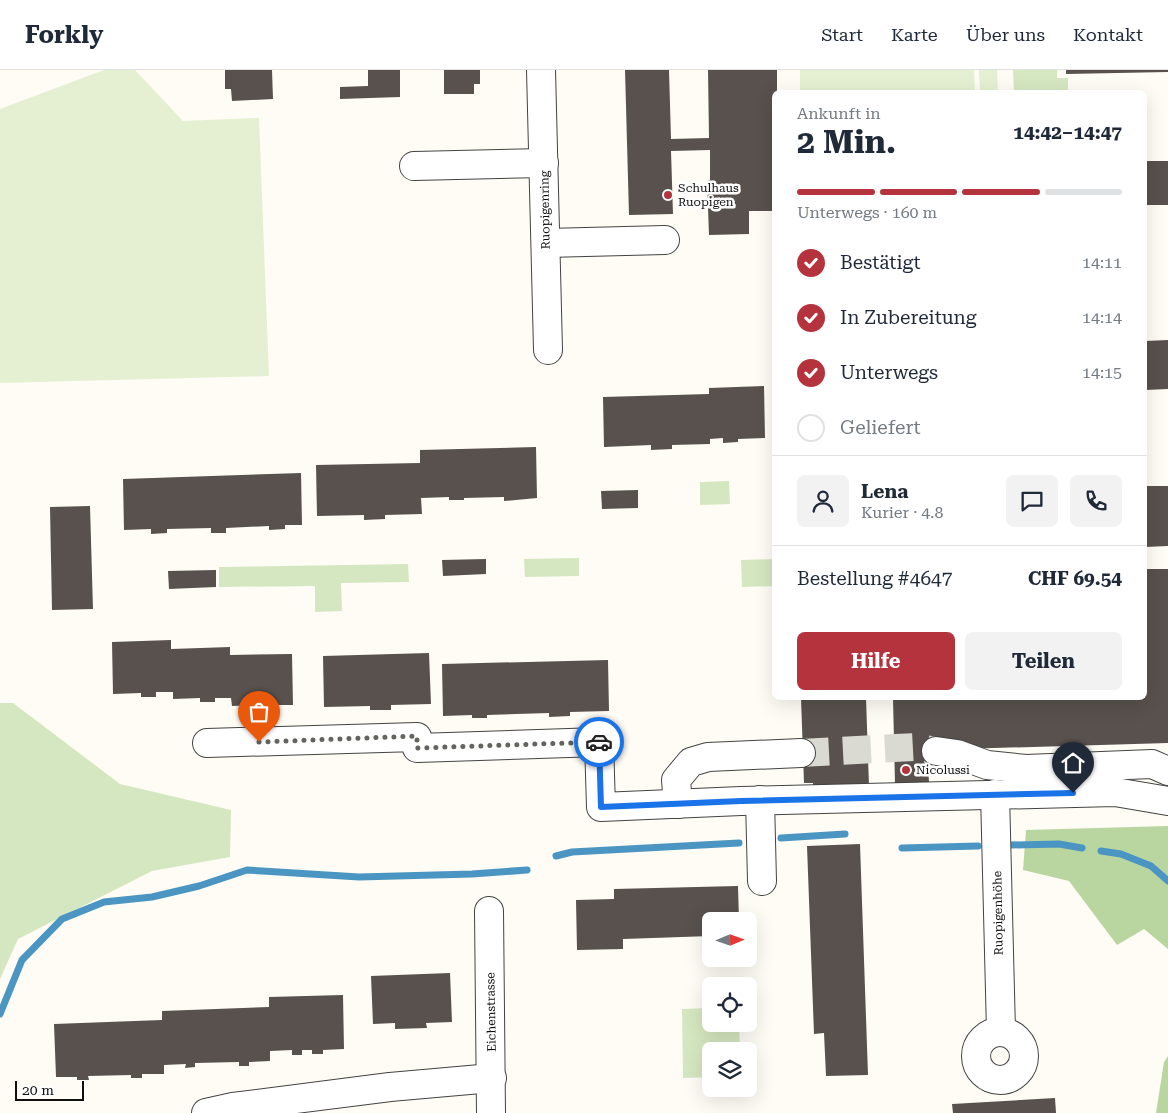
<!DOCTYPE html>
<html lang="de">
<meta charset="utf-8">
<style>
:root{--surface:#fff;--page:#f2f2f3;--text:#1f2937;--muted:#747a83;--line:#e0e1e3;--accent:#b5333c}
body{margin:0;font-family:"Roboto Serif",serif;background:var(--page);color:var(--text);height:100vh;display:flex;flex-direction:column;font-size:19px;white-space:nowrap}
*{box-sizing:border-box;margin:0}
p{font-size:16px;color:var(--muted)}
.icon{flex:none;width:28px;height:28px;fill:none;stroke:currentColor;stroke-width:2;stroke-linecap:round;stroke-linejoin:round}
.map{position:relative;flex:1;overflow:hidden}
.details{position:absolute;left:772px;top:20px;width:375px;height:610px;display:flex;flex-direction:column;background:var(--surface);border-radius:8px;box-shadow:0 5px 20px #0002}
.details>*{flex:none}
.needle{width:32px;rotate:88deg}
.tools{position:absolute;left:702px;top:842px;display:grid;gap:10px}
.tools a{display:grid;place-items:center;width:55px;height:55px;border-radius:8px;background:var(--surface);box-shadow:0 5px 20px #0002;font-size:25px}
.scale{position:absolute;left:15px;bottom:12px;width:69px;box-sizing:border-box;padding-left:5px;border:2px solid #101010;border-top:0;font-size:14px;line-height:18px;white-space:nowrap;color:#101010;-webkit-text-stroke:4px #fff;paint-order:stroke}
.pin{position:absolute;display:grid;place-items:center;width:42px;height:42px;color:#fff;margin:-51px -21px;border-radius:50% 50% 50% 0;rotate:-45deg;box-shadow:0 0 5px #0007}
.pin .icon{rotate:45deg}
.courier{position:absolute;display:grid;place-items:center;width:50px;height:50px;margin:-25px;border:4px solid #1a73e8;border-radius:50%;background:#fff;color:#222;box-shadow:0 1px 6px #0007}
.summary em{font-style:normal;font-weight:700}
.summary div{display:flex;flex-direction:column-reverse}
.summary{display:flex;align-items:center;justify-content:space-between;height:85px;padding:0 25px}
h1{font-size:32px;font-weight:700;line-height:38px}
.bar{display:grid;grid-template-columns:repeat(4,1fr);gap:8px 5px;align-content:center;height:60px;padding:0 25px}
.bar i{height:6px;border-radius:4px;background:var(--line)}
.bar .current{background:var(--accent)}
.bar p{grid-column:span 4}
.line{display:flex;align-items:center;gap:12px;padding:0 25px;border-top:1px solid var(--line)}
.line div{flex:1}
.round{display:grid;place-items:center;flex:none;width:52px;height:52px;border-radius:8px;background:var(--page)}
ol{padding:0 25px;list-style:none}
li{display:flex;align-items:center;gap:15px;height:55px}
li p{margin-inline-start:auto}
li .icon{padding:5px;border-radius:50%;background:var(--accent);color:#fff;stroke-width:4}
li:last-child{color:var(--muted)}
li i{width:28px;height:28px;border:2px solid var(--line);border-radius:50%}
.primary-button{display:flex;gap:10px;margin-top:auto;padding:10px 25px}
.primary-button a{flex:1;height:58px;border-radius:8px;background:var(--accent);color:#fff;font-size:20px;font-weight:700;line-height:58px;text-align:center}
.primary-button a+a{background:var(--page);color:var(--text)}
header{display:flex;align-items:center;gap:30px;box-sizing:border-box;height:70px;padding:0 25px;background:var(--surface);border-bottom:1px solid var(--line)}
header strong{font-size:24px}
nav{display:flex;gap:28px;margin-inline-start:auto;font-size:18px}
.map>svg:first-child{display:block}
.green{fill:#d5e7c0}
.forest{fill:#bad6a0}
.pitch{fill:#e5efd1}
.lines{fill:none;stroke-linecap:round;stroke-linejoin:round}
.stream{stroke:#4a95c2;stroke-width:7}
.building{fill:#58514d}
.minor-tunnel{stroke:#dad9d2;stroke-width:28;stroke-dasharray:28 14;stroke-linecap:butt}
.minor-casing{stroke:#434343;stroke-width:30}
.minor{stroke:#fff;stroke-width:28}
.done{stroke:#636360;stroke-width:5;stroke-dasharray:0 9}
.route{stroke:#1a73e8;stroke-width:6}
.poi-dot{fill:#b5333c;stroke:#fff;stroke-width:2}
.labels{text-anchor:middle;stroke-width:5;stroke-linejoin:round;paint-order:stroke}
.poi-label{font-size:12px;fill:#101010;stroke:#fff;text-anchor:start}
.street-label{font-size:12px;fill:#101010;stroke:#fff}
</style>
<header>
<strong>Forkly</strong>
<nav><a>Start</a><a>Karte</a><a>Über uns</a><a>Kontakt</a></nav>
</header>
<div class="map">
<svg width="1168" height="1043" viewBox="0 0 1168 1043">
<rect width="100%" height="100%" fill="#fefcf4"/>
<g class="green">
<polygon points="1013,0 1057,0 1057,8 1068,8 1068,22 1014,22"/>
<polygon points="729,411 730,434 700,435 700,412"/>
<polygon points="579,488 579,506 525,507 524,489"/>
<polygon points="775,489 775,516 742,517 741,490"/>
<polygon points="408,494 409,512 341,513 342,541 315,542 315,516 219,517 219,497"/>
<polygon points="0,633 13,633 120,714 231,740 230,787 152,801 18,869 0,909"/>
<polygon points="711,938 711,954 739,954 740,981 711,981 711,1007 683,1008 682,939"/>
</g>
<g class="forest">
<polygon points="1168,756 1168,879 1144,859 1117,875 1069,811 1023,800 1026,760"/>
<polygon points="1168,986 1168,1043 1156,1043 1164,992"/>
</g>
<g class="pitch">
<polygon points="104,0 135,0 183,51 259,48 269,306 0,313 0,39"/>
<polygon points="800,0 974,0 975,22 800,22"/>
<polygon points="979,0 997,0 998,22 980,22"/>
</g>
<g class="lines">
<g class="stream">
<polyline points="781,768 845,764"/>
<polyline points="1011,775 1059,774 1082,778"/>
<polyline points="902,778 978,776"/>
<polyline points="1101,781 1121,784 1151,796 1168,811"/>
<polyline points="556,786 572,782 739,773"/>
<polyline points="0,944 22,890 62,849 104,832 152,827 199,816 247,800 359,807 472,804 527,800"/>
</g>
</g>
<g class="building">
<polygon points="225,0 272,0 273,29 232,31 231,19 225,19"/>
<polygon points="368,0 400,0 400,27 340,29 340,17 368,16"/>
<polygon points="444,0 480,0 480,14 474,14 474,24 444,24"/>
<polygon points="625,0 669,0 671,69 709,68 708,0 777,0 777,22 775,22 775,141 749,141 749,164 709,165 707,111 710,110 710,80 671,81 673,144 629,145"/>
<polygon points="1066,0 1168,0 1168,2 1066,4"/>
<rect x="1145" y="91" width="23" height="44"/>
<polygon points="1168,270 1168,319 1145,320 1145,271"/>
<polygon points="764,316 765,368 738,369 738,372 723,373 723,368 710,369 710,374 672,375 672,379 651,380 651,375 604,377 603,327 709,324 709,318"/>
<polygon points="536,377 537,428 504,431 504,427 464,428 464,430 449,430 449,427 421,428 422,444 385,445 385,449 364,450 364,445 317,446 316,395 420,393 420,380"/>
<polygon points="301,403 302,455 285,455 285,459 269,460 269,456 226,458 226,463 211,463 211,458 167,459 167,463 151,464 151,459 124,460 123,409"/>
<polygon points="1145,416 1168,416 1168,476 1145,477"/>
<polygon points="638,420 638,438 602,439 601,421"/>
<polygon points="90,436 93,539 52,540 50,437"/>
<polygon points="486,489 486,504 443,506 442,490"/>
<polygon points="1145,499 1168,499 1168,673 927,680 929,712 895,714 893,628 1145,628"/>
<polygon points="216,500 216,517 169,519 168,501"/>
<polygon points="171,570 171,579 230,577 230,585 292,584 293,635 275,635 275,639 259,640 259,635 232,636 231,628 215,628 215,632 200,632 200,628 173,629 173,622 156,622 156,627 141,627 141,623 113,624 112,572"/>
<polygon points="429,583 431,634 391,635 391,640 370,640 370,636 324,637 323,586"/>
<polygon points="608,590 609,641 570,642 570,646 549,647 549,643 487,645 487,648 472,648 472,645 443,646 442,594"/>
<polygon points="801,628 866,628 869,716 813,717 813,713 804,713"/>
<polygon points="860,774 868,1005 826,1006 824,963 814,964 807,776"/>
<polygon points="738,816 739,851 711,851 711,866 623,869 623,879 577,880 576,830 614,829 614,819"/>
<polygon points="450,903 452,952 426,953 427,958 395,959 395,953 373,954 371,906"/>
<polygon points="343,925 344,979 323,980 323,984 312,984 312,980 302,980 302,985 292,985 292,980 270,981 270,991 249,992 249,996 239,996 239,992 195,993 195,997 185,998 186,994 164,995 164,1004 142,1004 142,1008 131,1008 131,1005 88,1006 89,1010 77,1010 77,1007 56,1007 54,954 162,950 162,941 269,937 269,927"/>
<polygon points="1055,1028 1056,1043 953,1043 952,1034"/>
</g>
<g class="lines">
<polyline class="minor-tunnel" points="801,683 915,677 936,681"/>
<g class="minor-casing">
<g id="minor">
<polyline points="541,0 548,280"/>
<polyline points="414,96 544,93"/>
<polyline points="546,173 665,170"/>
<polyline points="207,673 417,667 417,678 599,672 601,737 741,731 1115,722 1168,731"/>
<polyline points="936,681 957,684 987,695 1026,699 1152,694 1168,701"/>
<polyline points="995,724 1001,961"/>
<polyline points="760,730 762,811"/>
<polyline points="678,734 676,710 691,692 708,687 801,683"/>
<polyline points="489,841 491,1043"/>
<circle cx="1000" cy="986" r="24"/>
<polyline points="206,1043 233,1037 390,1017 492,1008"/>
</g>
</g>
<use href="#minor" class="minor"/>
</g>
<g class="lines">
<polyline class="done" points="259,672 417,666 417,678 599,672"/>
<polyline class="route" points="599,672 601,737 741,731 1073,723"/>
</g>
<g class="poi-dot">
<circle cx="668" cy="125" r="5"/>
<circle cx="906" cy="700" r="5"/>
</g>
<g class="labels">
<g class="poi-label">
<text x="678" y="122">Schulhaus<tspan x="678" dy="14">Ruopigen</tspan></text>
<text x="916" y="704">Nicolussi</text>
</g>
<g class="street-label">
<text transform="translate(545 140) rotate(-91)" y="4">Ruopigenring</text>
<text transform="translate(998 843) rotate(-91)" y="4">Ruopigenhöhe</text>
<text transform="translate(491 942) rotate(-91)" y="4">Eichenstrasse</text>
</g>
</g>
</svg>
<div class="tools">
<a><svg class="needle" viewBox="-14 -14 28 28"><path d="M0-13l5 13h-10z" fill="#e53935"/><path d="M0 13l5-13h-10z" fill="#747a83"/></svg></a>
<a><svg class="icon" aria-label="locate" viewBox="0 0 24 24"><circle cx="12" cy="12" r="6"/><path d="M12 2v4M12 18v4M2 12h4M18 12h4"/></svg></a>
<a><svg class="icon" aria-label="layers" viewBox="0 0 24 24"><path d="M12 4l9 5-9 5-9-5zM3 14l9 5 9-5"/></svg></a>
</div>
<div class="scale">20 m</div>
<div class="pin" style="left:259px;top:672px;background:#ea580c"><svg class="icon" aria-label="bag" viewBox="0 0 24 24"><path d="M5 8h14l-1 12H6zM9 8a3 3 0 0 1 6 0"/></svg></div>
<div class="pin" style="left:1073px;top:723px;background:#1f2937"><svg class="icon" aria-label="home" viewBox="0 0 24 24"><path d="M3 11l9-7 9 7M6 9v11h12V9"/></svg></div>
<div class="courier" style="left:599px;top:672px"><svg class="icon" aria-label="car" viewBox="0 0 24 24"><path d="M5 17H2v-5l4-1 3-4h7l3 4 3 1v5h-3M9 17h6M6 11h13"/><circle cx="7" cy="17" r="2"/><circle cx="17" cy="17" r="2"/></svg></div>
<section class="details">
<div class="summary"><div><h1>2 Min.</h1><p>Ankunft in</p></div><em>14:42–14:47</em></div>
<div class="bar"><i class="current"></i><i class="current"></i><i class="current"></i><i></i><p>Unterwegs · 160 m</p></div>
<ol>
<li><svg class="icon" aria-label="check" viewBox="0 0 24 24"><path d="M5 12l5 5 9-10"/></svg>Bestätigt<p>14:11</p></li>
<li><svg class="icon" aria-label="check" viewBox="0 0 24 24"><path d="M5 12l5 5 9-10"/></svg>In Zubereitung<p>14:14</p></li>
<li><svg class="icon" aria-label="check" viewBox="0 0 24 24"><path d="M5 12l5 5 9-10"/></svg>Unterwegs<p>14:15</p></li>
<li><i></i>Geliefert</li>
</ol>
<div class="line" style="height:90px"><a class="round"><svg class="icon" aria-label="person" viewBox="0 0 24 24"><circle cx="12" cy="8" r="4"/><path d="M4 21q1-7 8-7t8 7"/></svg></a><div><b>Lena</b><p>Kurier · 4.8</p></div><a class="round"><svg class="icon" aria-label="chat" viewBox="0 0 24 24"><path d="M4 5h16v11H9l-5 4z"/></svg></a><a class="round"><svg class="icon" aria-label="phone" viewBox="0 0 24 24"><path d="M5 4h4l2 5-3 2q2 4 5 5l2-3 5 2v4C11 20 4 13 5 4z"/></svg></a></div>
<div class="line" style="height:65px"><div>Bestellung #4647</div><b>CHF 69.54</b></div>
<div class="primary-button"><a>Hilfe</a><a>Teilen</a></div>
</section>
</div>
